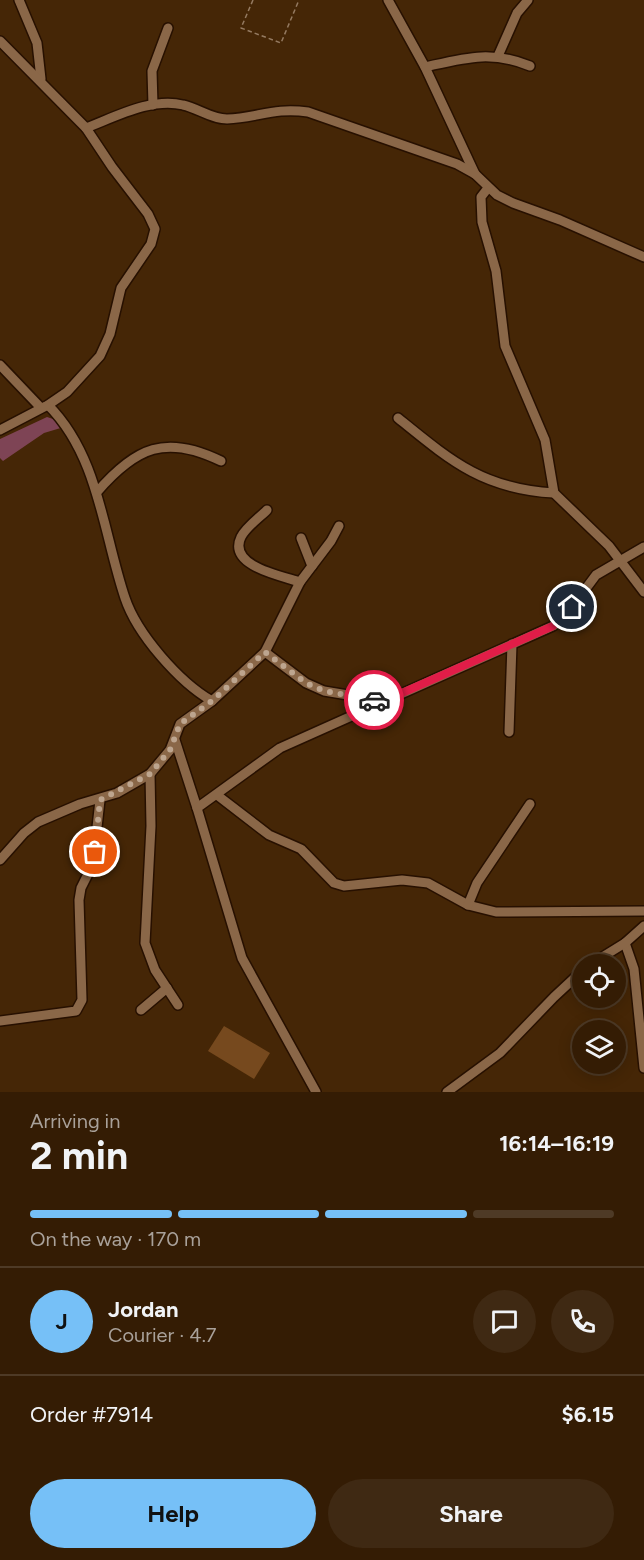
<!DOCTYPE html>
<meta charset="utf-8">
<style>
:root{--surface:#341c04;--page:#3f2913;--text:#f1f3f6;--muted:#a9a19a;--line:#4e3a26;--accent:#76c0f7}
body{margin:0;font-family:Figtree,sans-serif;background:var(--page);color:var(--text);height:100vh;display:flex;flex-direction:column;font-size:22px;white-space:nowrap}
*{box-sizing:border-box;margin:0}
p{font-size:20px;color:var(--muted)}
.icon{flex:none;width:33px;height:33px;fill:none;stroke:currentColor;stroke-width:2;stroke-linecap:round;stroke-linejoin:round}
.map{position:relative;height:1092px;overflow:hidden}
.panel{display:flex;flex-direction:column;background:var(--surface);flex:1}
.panel>*{flex:none}
.controls{position:absolute;left:572px;top:954px;display:grid;gap:12px}
.controls a{display:grid;place-items:center;width:54px;height:54px;border-radius:50%;background:var(--surface);box-shadow:0 3px 15px #0003,0 0 0 2px var(--line);font-size:30px}
.pin{position:absolute;display:grid;place-items:center;width:51px;height:51px;color:#fff;margin:-26px;border:3px solid #fff;border-radius:50%;box-shadow:0 2px 6px #0007}
.courier{position:absolute;display:grid;place-items:center;width:60px;height:60px;margin:-30px;border:4px solid #e11d48;border-radius:50%;background:#fff;color:#222;box-shadow:0 2px 8px #0007}
.head em{font-style:normal;font-weight:700}
.head div{display:flex;flex-direction:column-reverse}
.head{display:flex;align-items:center;justify-content:space-between;height:102px;padding:0 30px}
h1{font-size:39px;font-weight:700;line-height:45px}
.bar{display:grid;grid-template-columns:repeat(4,1fr);gap:9px 6px;align-content:center;height:72px;padding:0 30px}
.bar i{height:8px;border-radius:4px;background:var(--line)}
.bar .on{background:var(--accent)}
.bar p{grid-column:span 4}
.line{display:flex;align-items:center;gap:15px;padding:0 30px;border-top:2px solid var(--line)}
.line div{flex:1}
.round{display:grid;place-items:center;flex:none;width:63px;height:63px;border-radius:32px;background:var(--page)}
.cta{display:flex;gap:12px;margin-top:auto;padding:12px 30px}
.cta a{flex:1;height:69px;border-radius:36px;background:var(--accent);color:#111;font-size:24px;font-weight:700;line-height:69px;text-align:center}
.cta a+a{background:var(--page);color:var(--text)}
.map>svg:first-child{display:block}
.green{fill:#7e4455}
.building{fill:#76491e}
.lines{fill:none;stroke-linecap:round;stroke-linejoin:round}
.minor-casing{stroke:#271000;stroke-width:12}
.path{stroke:#947a61;stroke-width:1.5;stroke-dasharray:4.5 3;stroke-linecap:butt}
.minor{stroke:#8a6748;stroke-width:9}
.done{stroke:#bda58f;stroke-width:6;stroke-dasharray:0 10.8}
.route{stroke:#e11d48;stroke-width:8}
</style>
<div class="map">
<svg width="644" height="1092" viewBox="0 0 644 1092">
<rect width="100%" height="100%" fill="#452606"/>
<polygon class="green" points="47,417 62,422 64,427 44,433 3,461 0,458 0,439"/>
<polygon class="building" points="224,1026 270,1053 254,1079 208,1051"/>
<g class="lines">
<g class="minor-casing">
<g id="minor">
<polyline points="19,0 37,43 41,79"/>
<polyline points="388,0 425,67 475,174"/>
<path d="M0 41 86 128C115 117 152 97 183 105 198 108 211 119 227 119 258 118 273 107 308 112L457 164 475 174 497 195 513 203 560 220 644 257"/>
<polyline points="498,56 517,13 528,0"/>
<path d="M425 67C465 58 491 50 530 66"/>
<polyline points="153,105 152,71 168,28"/>
<path d="M86 128 112 167 148 214 155 229 151 244 121 288 110 334 100 356 67 392 48 405C99 456 103 533 125 598 137 634 179 682 212 701"/>
<polyline points="488,188 481,197 482,222 496,271 505,346 545,440 554,493 609,546 644,592"/>
<polyline points="0,365 41,408"/>
<path d="M398 418C451 461 483 489 554 493"/>
<polyline points="0,430 46,406"/>
<path d="M97 492C136 447 166 434 221 461"/>
<path d="M267 510C259 518 246 527 241 537 227 566 282 576 300 582"/>
<polyline points="301,538 312,566"/>
<polyline points="265,652 306,683 324,691 384,701"/>
<polyline points="509,732 512,644"/>
<polyline points="175,740 197,808"/>
<polyline points="150,774 151,826 145,943 155,970 178,1005"/>
<polyline points="217,795 269,835 301,849 334,883 344,886 402,880 428,883 468,905 496,912 644,911"/>
<polyline points="0,860 24,833 38,822 80,804 117,793 150,774 170,750 180,724 212,701 265,652 300,582 331,541 339,526"/>
<polyline points="468,905 477,883 530,804"/>
<polyline points="625,943 634,969 644,1068"/>
<polyline points="591,964 625,943 644,926"/>
<polyline points="141,1010 167,988"/>
<polyline points="0,1021 76,1011 82,1000 79,900 81,888 93,864 100,800"/>
<polyline points="316,1092 242,958 197,808 280,748 553,626 564,618 596,575 644,547"/>
<polyline points="447,1092 500,1053 554,997 582,971"/>
</g>
</g>
<polyline class="path" points="253,0 241,28 281,43 299,0"/>
<use href="#minor" class="minor"/>
</g>
<g class="lines">
<polyline class="done" points="95,852 100,800 150,774 170,750 180,724 212,701 265,652 306,683 324,691 374,700"/>
<polyline class="route" points="374,700 384,701 553,626 572,607"/>
</g>
</svg>
<div class="controls">
<a><svg class="icon" aria-label="locate" viewBox="0 0 24 24"><circle cx="12" cy="12" r="6"/><path d="M12 2v4M12 18v4M2 12h4M18 12h4"/></svg></a>
<a><svg class="icon" aria-label="layers" viewBox="0 0 24 24"><path d="M12 4l9 5-9 5-9-5zM3 14l9 5 9-5"/></svg></a>
</div>
<div class="pin" style="left:95px;top:852px;background:#ea580c"><svg class="icon" aria-label="bag" viewBox="0 0 24 24"><path d="M5 8h14l-1 12H6zM9 8a3 3 0 0 1 6 0"/></svg></div>
<div class="pin" style="left:572px;top:607px;background:#1f2937"><svg class="icon" aria-label="home" viewBox="0 0 24 24"><path d="M3 11l9-7 9 7M6 9v11h12V9"/></svg></div>
<div class="courier" style="left:374px;top:700px"><svg class="icon" aria-label="car" viewBox="0 0 24 24"><path d="M5 17H2v-5l4-1 3-4h7l3 4 3 1v5h-3M9 17h6M6 11h13"/><circle cx="7" cy="17" r="2"/><circle cx="17" cy="17" r="2"/></svg></div>
</div>
<section class="panel">
<div class="head"><div><h1>2 min</h1><p>Arriving in</p></div><em>16:14–16:19</em></div>
<div class="bar"><i class="on"></i><i class="on"></i><i class="on"></i><i></i><p>On the way · 170 m</p></div>
<div class="line" style="height:108px"><b class="round" style="background:var(--accent);color:#111">J</b><div><b>Jordan</b><p>Courier · 4.7</p></div><a class="round"><svg class="icon" aria-label="chat" viewBox="0 0 24 24"><path d="M4 5h16v11H9l-5 4z"/></svg></a><a class="round"><svg class="icon" aria-label="phone" viewBox="0 0 24 24"><path d="M5 4h4l2 5-3 2q2 4 5 5l2-3 5 2v4C11 20 4 13 5 4z"/></svg></a></div>
<div class="line" style="height:78px"><div>Order #7914</div><b>$6.15</b></div>
<div class="cta"><a>Help</a><a>Share</a></div>
</section>
